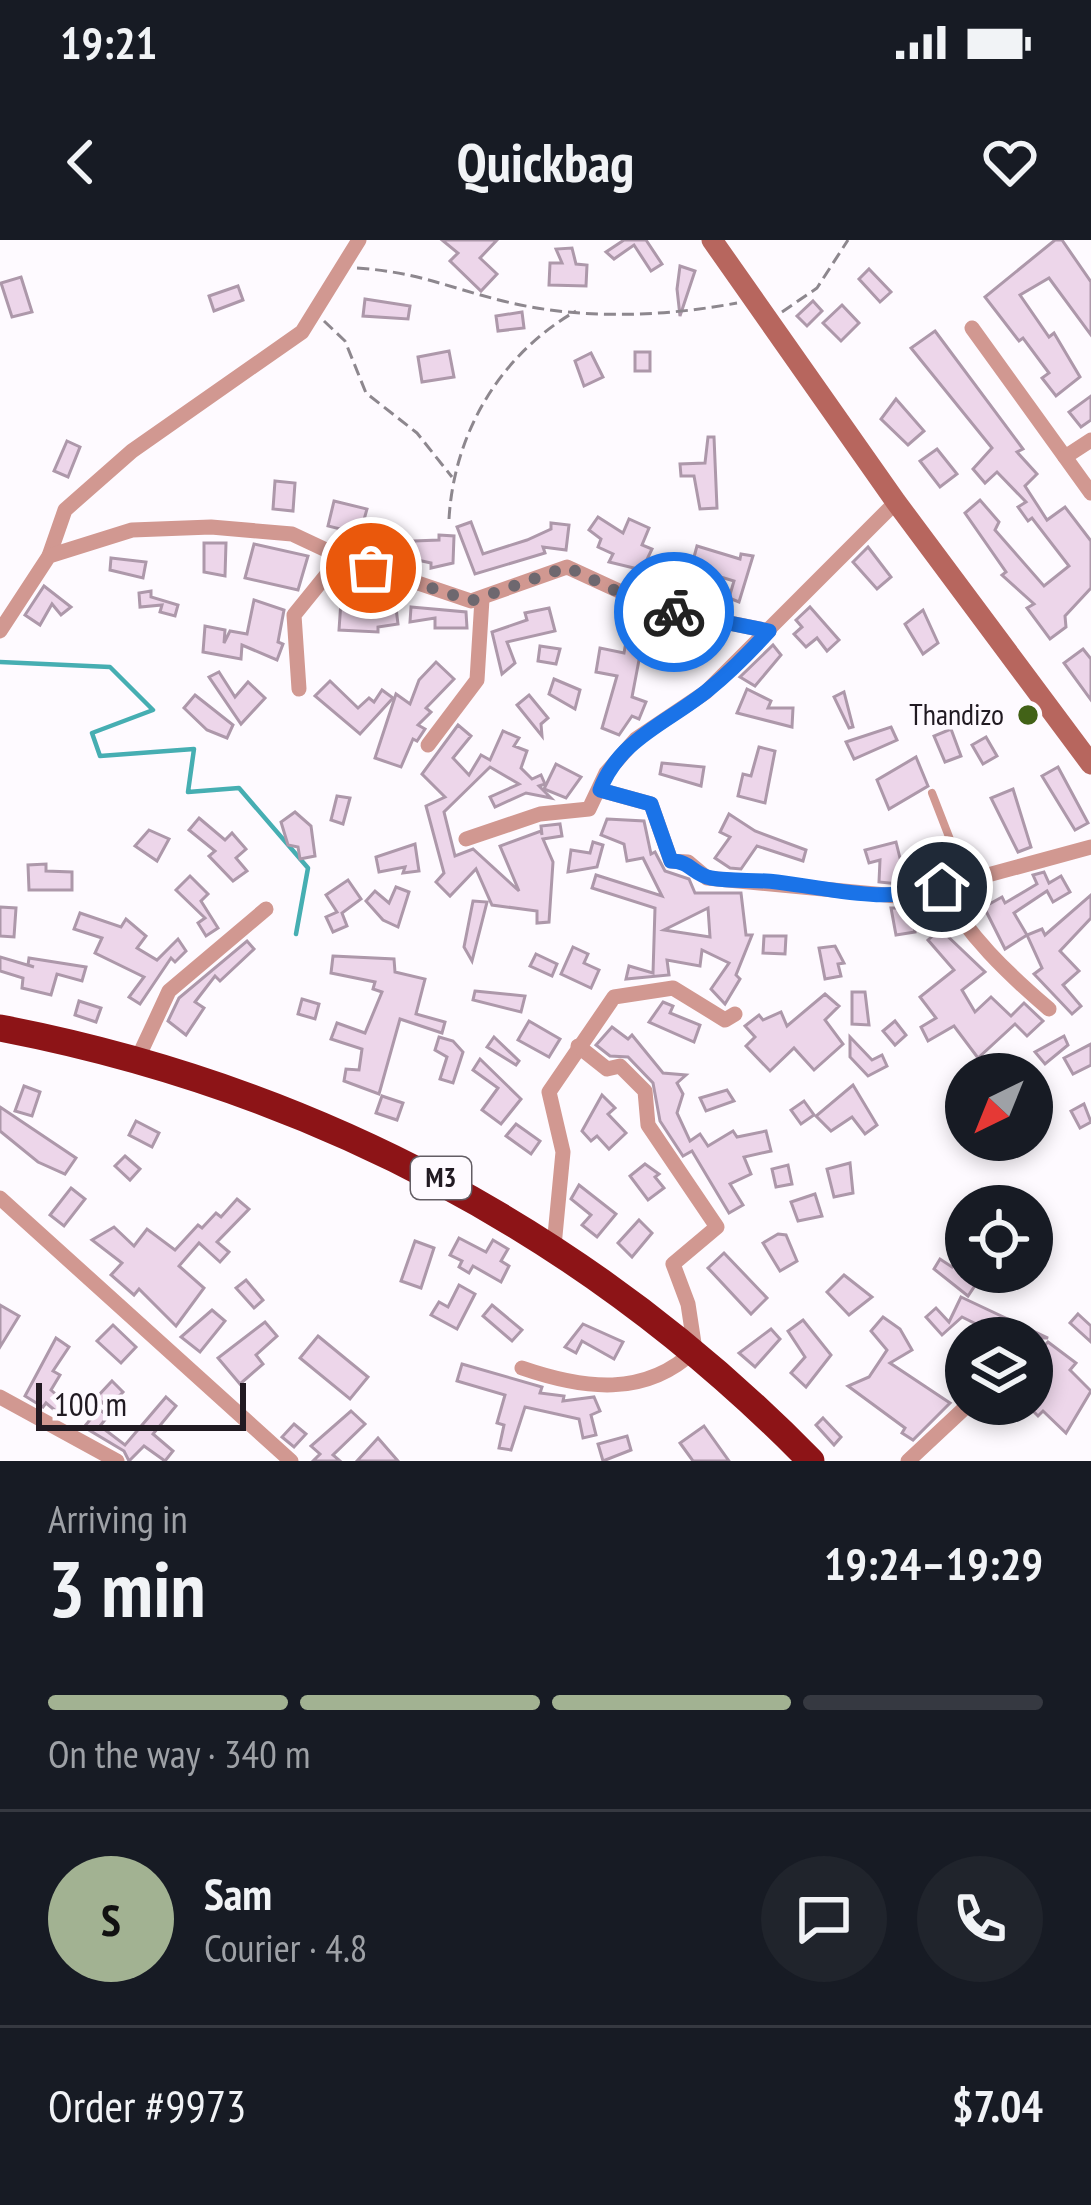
<!DOCTYPE html>
<meta charset="utf-8">
<style>
:root{--surface:#171b24;--page:#20242c;--text:#f1f3f6;--muted:#9ea1a6;--line:#363941;--accent:#a2b292}
body{margin:0;font-family:"PT Sans Narrow",sans-serif;background:var(--page);color:var(--text);height:100vh;display:flex;flex-direction:column;font-size:45px;white-space:nowrap}
*{box-sizing:border-box;margin:0}
p{font-size:39px;color:var(--muted)}
.icon{flex:none;width:66px;height:66px;fill:none;stroke:currentColor;stroke-width:2;stroke-linecap:round;stroke-linejoin:round}
.map{position:relative;height:1221px;overflow:hidden}
.details{display:flex;flex-direction:column;background:var(--surface);flex:1}
.details>*{flex:none}
.needle{width:78px;rotate:223deg}
.fabs{position:absolute;left:945px;top:813px;display:grid;gap:24px}
.fabs a{display:grid;place-items:center;width:108px;height:108px;border-radius:50%;background:var(--surface);box-shadow:0 6px 18px #0003;font-size:60px}
.scale{position:absolute;left:36px;bottom:30px;width:210px;box-sizing:border-box;padding-left:12px;border:6px solid #211a22;border-top:0;font-size:33px;line-height:42px;white-space:nowrap;color:#211a22;-webkit-text-stroke:9px #fefaff;paint-order:stroke}
.pin{position:absolute;display:grid;place-items:center;width:102px;height:102px;color:#fff;margin:-51px;border:6px solid #fff;border-radius:50%;box-shadow:0 3px 12px #0007}
.courier{position:absolute;display:grid;place-items:center;width:120px;height:120px;margin:-60px;border:9px solid #1a73e8;border-radius:50%;background:#fff;color:#222;box-shadow:0 3px 15px #0007}
.summary em{font-style:normal;font-weight:700}
.summary div{display:flex;flex-direction:column-reverse}
.summary{display:flex;align-items:center;justify-content:space-between;height:204px;padding:0 48px}
h1{font-size:78px;font-weight:700;line-height:90px}
.bar{display:grid;grid-template-columns:repeat(4,1fr);gap:18px 12px;align-content:center;height:144px;padding:0 48px}
.bar i{height:15px;border-radius:9px;background:var(--line)}
.bar .current{background:var(--accent)}
.bar p{grid-column:span 4}
.line{display:flex;align-items:center;gap:30px;padding:0 48px;border-top:3px solid var(--line)}
.line div{flex:1}
.round{display:grid;place-items:center;flex:none;width:126px;height:126px;border-radius:63px;background:var(--page)}
.status{display:flex;justify-content:space-between;align-items:center;height:84px;padding:0 60px;background:var(--surface);direction:ltr}
.status svg{height:33px;fill:currentColor}
header{display:flex;justify-content:space-between;align-items:center;height:156px;padding:0 48px;background:var(--surface);font-size:54px;font-weight:700}
.map>svg:first-child{display:block}
.lines{fill:none;stroke-linecap:round;stroke-linejoin:round}
.stream{stroke:#46aeb2;stroke-width:4.5}
.building{fill:#edd6ea;stroke:#ad98aa;stroke-width:3;fill-rule:evenodd}
.path{stroke:#8d878e;stroke-width:3;stroke-dasharray:12 6;stroke-linecap:butt}
.lane{stroke:#d19891;stroke-width:8}
.street{stroke:#d19891;stroke-width:15}
.secondary{stroke:#b7665e;stroke-width:21}
.highway{stroke:#8d1417;stroke-width:27}
.done{stroke:#6e686f;stroke-width:12;stroke-dasharray:0 21.6}
.route{stroke:#1a73e8;stroke-width:15}
.poi-dot{fill:#426217;stroke:#fefaff;stroke-width:4.5}
.labels{text-anchor:middle;stroke-width:9;stroke-linejoin:round;paint-order:stroke}
.shield{fill:#fefaff;stroke:#635d64;stroke-width:3}
.shield-label{font-size:27px;font-weight:bold;fill:#211a22}
.poi-label{font-size:30px;fill:#211a22;stroke:#fefaff;text-anchor:end}
</style>
<div class="status"><b>19:21</b><svg viewBox="0 0 49 12"><path d="M0 12V9h3v3zM5 12V6h3v6zM10 12V3h3v9zM15 12V0h3v12zM26 1h20v11H26zM47 4h2v5h-2z"/></svg></div>
<header><svg class="icon" aria-label="back" viewBox="0 0 24 24"><path d="M15 5l-7 7 7 7"/></svg>Quickbag<svg class="icon" aria-label="heart" viewBox="0 0 24 24"><path d="M12 20l-8-8c-3-5 5-10 8-4 3-6 11-1 8 4z"/></svg></header>
<div class="map">
<svg width="1091" height="1221" viewBox="0 0 1091 1221">
<rect width="100%" height="100%" fill="#fefaff"/>
<g class="lines">
<polyline class="stream" points="0,422 110,427 153,470 92,493 100,516 194,509 188,552 239,548 308,628 296,694"/>
</g>
<g class="building">
<polygon points="442,0 497,0 480,18 497,34 481,51 450,21 458,13"/>
<polygon points="624,0 646,0 662,24 651,31 634,5 614,19 606,12"/>
<polygon points="1055,0 1062,0 1091,42 1091,95 1049,38 1020,55 1049,97 1054,93 1080,137 1056,156 1042,138 1049,133 1023,98 1019,101 985,57"/>
<polygon points="572,8 576,24 587,25 586,46 549,45 550,23 562,23 556,9"/>
<polygon points="680,26 695,31 680,76 677,49"/>
<polygon points="869,29 891,52 880,62 859,39"/>
<polygon points="21,37 32,72 12,77 1,43"/>
<polygon points="238,46 243,60 214,71 209,56"/>
<polygon points="365,59 410,66 408,79 363,76"/>
<polygon points="813,61 822,71 807,86 797,76"/>
<polygon points="842,65 859,83 841,101 823,83"/>
<polygon points="522,72 524,88 498,91 496,76"/>
<polygon points="935,91 1023,209 1017,212 1037,234 1025,246 1047,280 1065,267 1091,301 1091,348 1065,376 1066,387 1050,399 1027,368 1034,364 1002,335 1006,332 965,273 980,260 999,282 995,290 1044,346 1069,326 1032,278 1028,281 1018,267 1026,262 997,232 985,243 973,229 992,208 911,108"/>
<polygon points="449,111 454,137 422,142 418,117"/>
<rect x="635" y="112" width="15" height="19"/>
<polygon points="591,113 603,137 584,146 575,121"/>
<polygon points="1091,156 1091,180 1081,187 1069,172"/>
<polygon points="896,159 924,191 908,205 881,179"/>
<polygon points="708,197 714,197 717,268 700,269 694,236 681,236 680,224 705,223"/>
<polygon points="67,201 80,207 68,237 54,231"/>
<polygon points="937,209 957,234 940,247 920,221"/>
<polygon points="275,241 295,243 293,271 273,269"/>
<polygon points="334,261 367,269 360,294 328,286"/>
<polygon points="598,277 623,293 629,279 649,288 642,305 652,309 642,330 609,322 613,314 598,307 601,299 589,290"/>
<polygon points="471,282 483,314 527,300 551,289 551,283 569,285 566,310 543,307 545,313 475,334 457,287"/>
<polygon points="439,295 454,296 453,323 431,328 431,323 413,319 414,301 439,300"/>
<polygon points="204,303 226,303 225,336 204,332"/>
<polygon points="254,304 308,316 298,350 245,338"/>
<polygon points="697,306 740,319 741,314 753,316 739,362 729,358 734,341 691,328"/>
<polygon points="868,307 891,337 877,349 853,322"/>
<polygon points="111,318 146,322 143,338 110,330"/>
<polygon points="44,346 71,367 61,375 52,364 40,385 25,375"/>
<polygon points="151,351 151,357 178,365 175,376 160,372 162,365 140,367 139,353"/>
<polygon points="254,360 284,370 278,402 283,404 277,420 242,405 241,419 203,412 205,386 225,390 224,403 230,391 247,394"/>
<polygon points="341,361 380,363 379,371 396,368 398,384 378,387 378,392 339,390"/>
<polygon points="411,367 466,372 467,388 435,388 435,378 410,382"/>
<polygon points="810,367 839,400 827,411 817,398 806,407 794,394 802,387 796,380"/>
<polygon points="549,368 555,391 507,402 515,423 502,434 492,392 527,380 525,373"/>
<polygon points="923,370 938,403 923,414 905,384"/>
<polygon points="627,396 643,399 632,457 646,462 639,479 632,476 619,495 602,488 617,436 596,432 600,408 624,413"/>
<polygon points="689,397 700,400 696,422 670,416 674,398"/>
<polygon points="773,405 781,415 755,446 740,437"/>
<polygon points="540,406 560,409 556,424 538,421"/>
<polygon points="1083,409 1091,419 1091,460 1064,423"/>
<polygon points="436,422 454,439 426,468 431,472 418,485 425,489 417,501 413,499 401,527 375,518 396,454 410,464 419,440"/>
<polygon points="219,432 235,457 248,442 265,458 241,484 209,437"/>
<polygon points="554,439 580,450 575,469 549,454"/>
<polygon points="330,441 358,468 369,458 374,462 382,450 393,458 360,494 315,456"/>
<polygon points="747,449 771,461 768,468 793,468 792,487 737,473"/>
<polygon points="844,452 853,487 849,488 834,457"/>
<polygon points="195,455 233,485 227,498 207,490 184,468"/>
<polygon points="529,455 548,478 541,484 542,496 517,465"/>
<polygon points="458,485 471,496 453,518 469,535 481,515 490,520 503,491 519,498 514,506 527,511 521,528 532,539 541,535 545,544 539,546 551,558 526,553 495,567 490,557 519,544 490,527 444,572 455,616 473,609 519,651 500,606 541,591 542,595 541,586 560,584 562,596 543,599 553,622 549,682 537,683 537,671 492,665 476,629 450,656 436,642 444,633 426,566 445,557 422,534"/>
<polygon points="891,487 897,500 854,519 846,502"/>
<polygon points="951,489 961,516 945,522 934,496"/>
<polygon points="986,497 997,516 983,524 972,505"/>
<polygon points="759,507 775,511 765,563 738,556 743,534 751,536"/>
<polygon points="916,517 928,546 889,569 877,540"/>
<polygon points="662,523 704,527 701,546 660,534"/>
<polygon points="556,524 581,537 566,558 544,549"/>
<polygon points="1058,527 1088,583 1075,590 1042,536"/>
<polygon points="1013,549 1031,607 1018,612 991,558"/>
<polygon points="337,556 350,558 343,584 331,580"/>
<polygon points="295,572 311,586 315,616 300,619 298,607 288,605 281,582"/>
<polygon points="729,574 755,591 806,610 803,621 757,606 741,629 730,628 715,618 730,597 720,592"/>
<polygon points="199,578 225,600 232,593 246,609 236,618 247,631 233,641 209,616 215,611 189,590"/>
<path d="M607 579 644 581 651 614 655 612 665 631 689 639 695 653H741L746 695H752L736 735 740 739 725 764 711 749 729 723 702 710 700 726 667 720 669 735 626 739 629 726 653 733 655 668 592 648 596 635 662 656 643 618 627 621 624 604 601 595ZM708 668 710 697 664 690Z"/>
<polygon points="149,590 169,599 157,621 135,606"/>
<polygon points="593,602 603,605 597,627 568,632 571,610 590,613"/>
<polygon points="896,602 900,618 929,617 929,632 899,633 899,644 879,642 880,620 869,623 865,610"/>
<polygon points="415,604 419,631 403,633 405,627 379,632 376,617"/>
<polygon points="46,624 46,631 72,632 72,650 29,650 28,625"/>
<polygon points="1044,632 1049,643 1061,636 1070,652 1053,662 1047,651 1014,673 1027,695 1005,709 984,667 1002,657 1005,663 1037,644 1033,635"/>
<polygon points="190,636 208,654 201,661 218,688 206,696 198,683 205,678 176,650"/>
<polygon points="348,640 361,659 342,673 347,686 333,692 326,677 337,672 326,655"/>
<polygon points="396,647 409,652 398,687 383,680 366,661 375,651 389,663"/>
<polygon points="1091,655 1091,678 1060,711 1079,731 1063,745 1081,766 1072,774 1034,734 1042,728 1027,695 1042,689 1045,695"/>
<polygon points="473,661 487,662 472,721 464,707"/>
<polygon points="0,667 16,668 14,697 0,696"/>
<polygon points="891,668 911,668 915,692 896,695"/>
<polygon points="80,673 121,687 126,679 146,696 137,708 157,720 178,699 186,711 175,722 171,718 140,764 129,757 144,737 95,713 102,698 74,689"/>
<polygon points="940,689 985,732 962,750 975,772 991,757 1011,776 1024,763 1043,781 1027,796 1015,784 978,818 954,786 928,801 921,787 936,778 920,757 954,730 928,700"/>
<polygon points="764,696 786,696 785,714 763,713"/>
<polygon points="247,701 254,709 220,741 215,736 195,762 204,768 186,795 168,781 179,758"/>
<polygon points="835,706 844,723 838,724 841,736 825,739 819,708"/>
<polygon points="573,707 588,714 584,723 599,730 591,748 561,734"/>
<polygon points="536,714 557,724 552,736 530,726"/>
<polygon points="333,716 394,719 395,732 425,739 416,774 445,782 442,793 400,779 379,854 344,841 346,829 359,830 362,809 331,799 337,783 365,793 382,752 373,749 375,742 331,733"/>
<polygon points="0,717 34,727 28,725 29,718 86,727 82,741 57,734 51,755 22,748 23,738 0,731"/>
<polygon points="475,751 525,756 521,772 473,760"/>
<polygon points="852,752 865,752 869,785 852,784"/>
<polygon points="825,754 839,766 825,780 843,804 814,830 794,808 770,831 746,806 755,797 745,786 759,775 763,780 781,772 787,786"/>
<polygon points="302,759 319,764 315,779 298,774"/>
<polygon points="79,761 101,768 96,782 75,775"/>
<polygon points="663,762 673,766 670,773 700,785 694,802 649,782"/>
<polygon points="529,781 560,799 549,817 518,800"/>
<polygon points="895,781 906,795 895,805 883,791"/>
<polygon points="612,787 628,799 632,795 663,833 686,835 677,843 683,854 677,873 690,901 700,894 708,906 733,891 737,897 766,891 771,911 744,917 751,934 730,944 743,965 729,973 692,911 683,916 660,881 653,843 628,817 610,816 596,805"/>
<polygon points="1064,796 1068,805 1045,824 1035,812"/>
<polygon points="439,797 453,801 463,812 453,843 440,839 447,817 435,810"/>
<polygon points="494,797 519,821 516,825 487,807"/>
<polygon points="850,797 872,820 882,815 887,826 868,836 850,817"/>
<polygon points="1091,804 1091,825 1073,834 1064,818"/>
<polygon points="480,819 521,859 501,884 482,870 498,848 473,830"/>
<polygon points="853,845 877,885 865,894 852,877 831,891 816,876"/>
<polygon points="24,846 40,852 32,876 15,871"/>
<polygon points="727,850 734,861 706,871 700,858"/>
<polygon points="602,855 615,868 608,874 626,893 609,909 597,896 591,901 582,891"/>
<polygon points="382,856 403,863 397,880 376,873"/>
<polygon points="804,861 814,875 801,884 791,870"/>
<polygon points="1084,864 1091,882 1080,888 1071,871"/>
<polygon points="0,867 76,918 65,934 38,922 0,891"/>
<polygon points="136,881 159,893 152,907 129,895"/>
<polygon points="516,884 540,901 531,914 506,896"/>
<polygon points="125,916 140,929 130,940 115,926"/>
<polygon points="850,923 853,953 834,957 827,929"/>
<polygon points="645,924 659,934 655,937 664,948 648,960 630,936"/>
<polygon points="788,925 792,944 776,947 772,929"/>
<polygon points="579,945 616,974 597,997 582,985 591,975 571,959"/>
<polygon points="71,948 85,959 64,986 50,975"/>
<polygon points="815,954 822,976 798,981 791,962"/>
<polygon points="237,959 249,969 217,1002 229,1012 220,1022 199,1003 179,1026 204,1048 176,1086 139,1049 134,1055 111,1035 122,1023 92,1000 114,987 134,1006 147,989 175,1010 198,985 202,988 216,973 221,977"/>
<polygon points="639,980 652,993 632,1017 618,1003"/>
<polygon points="778,994 786,995 797,1021 780,1031 763,1003"/>
<polygon points="459,998 486,1012 493,1000 508,1009 501,1021 509,1026 501,1042 473,1026 469,1033 459,1027 462,1021 450,1015"/>
<polygon points="415,1001 434,1008 421,1048 401,1041"/>
<polygon points="966,1004 966,1032 984,1032 968,1056 934,1029 940,1019 952,1027"/>
<polygon points="724,1013 767,1058 751,1074 708,1028"/>
<polygon points="844,1035 872,1057 849,1075 827,1052"/>
<polygon points="246,1040 263,1060 254,1068 236,1048"/>
<polygon points="459,1045 475,1054 457,1089 431,1075 439,1062 448,1067"/>
<polygon points="961,1057 1048,1098 980,1098 988,1090 962,1077 942,1095 926,1077 936,1068 949,1082"/>
<polygon points="0,1065 19,1076 0,1107"/>
<polygon points="492,1065 522,1090 512,1101 483,1076"/>
<polygon points="212,1070 225,1081 200,1112 181,1097"/>
<polygon points="1078,1074 1091,1086 1091,1102 1070,1083"/>
<polygon points="883,1077 900,1089 912,1110 890,1123 950,1163 913,1200 902,1193 905,1188 848,1146 869,1137 887,1110 871,1091"/>
<polygon points="803,1080 831,1115 806,1147 791,1133 805,1117 788,1091"/>
<polygon points="265,1082 277,1096 256,1115 263,1124 240,1144 218,1118"/>
<polygon points="583,1084 623,1102 614,1119 582,1101 576,1113 565,1107"/>
<polygon points="113,1085 136,1107 121,1123 97,1101"/>
<polygon points="771,1089 780,1099 755,1127 739,1113"/>
<polygon points="318,1096 368,1137 350,1159 300,1118"/>
<polygon points="56,1098 69,1107 53,1131 60,1135 51,1150 71,1168 63,1177 46,1163 43,1167 25,1156"/>
<polygon points="1048,1102 1076,1123 1070,1130 1091,1151 1066,1193 1043,1171 1038,1176 1026,1164 1048,1143 1032,1129 1032,1118"/>
<polygon points="462,1124 542,1147 540,1153 564,1156 563,1161 594,1157 600,1171 591,1175 596,1195 583,1198 579,1179 525,1167 511,1210 499,1208 504,1185 497,1183 505,1155 457,1141"/>
<polygon points="112,1141 123,1152 108,1168 97,1157"/>
<polygon points="166,1157 176,1166 153,1194 173,1211 165,1221 144,1206 129,1221 124,1211 84,1187 99,1169 108,1176 100,1186 125,1205"/>
<polygon points="351,1171 365,1184 333,1215 340,1221 313,1221 320,1214 311,1206"/>
<polygon points="823,1178 841,1197 834,1205 816,1185"/>
<polygon points="294,1184 306,1194 294,1207 282,1197"/>
<polygon points="704,1186 729,1221 693,1221 680,1203"/>
<polygon points="627,1196 631,1210 603,1221 598,1204"/>
<polygon points="378,1198 398,1221 357,1221"/>
</g>
<g class="lines">
<g class="path">
<path d="M357 28C417 32 447 47 503 61 579 80 662 77 737 63"/>
<polyline points="782,72 817,48 848,0"/>
<polyline points="324,81 345,101 366,153 417,193 452,237"/>
<path d="M449 279C454 192 501 114 576 71"/>
</g>
<polyline class="lane" points="932,553 965,638"/>
<g class="street">
<polyline points="972,88 1091,253"/>
<polyline points="1065,217 1091,200"/>
<polyline points="49,316 65,270 132,211 302,92 359,0"/>
<polyline points="0,391 49,316 132,290 211,287 292,294 341,317 471,361 567,327 656,368 769,391"/>
<polyline points="299,449 294,375 341,317"/>
<polyline points="428,505 477,440 482,359"/>
<polyline points="600,550 651,564 671,621 688,622 707,638 907,657 1091,607"/>
<polyline points="466,599 540,574 589,569 606,533 636,499 706,452 896,262"/>
<path d="M942 648C967 695 1008 734 1049 769"/>
<polyline points="137,820 169,751 266,669"/>
<polyline points="0,958 291,1221"/>
<polyline points="554,1006 563,912 549,852 614,757 673,748 725,780 735,774"/>
<path d="M522 1128C583 1149 645 1158 695 1110L688 1064 673 1024 717 987 648 885 645 851 620 826 607 829 578 806"/>
<polyline points="0,1157 117,1221"/>
<polyline points="908,1221 969,1164"/>
</g>
<polyline class="secondary" points="712,0 896,262 1091,524"/>
<path class="highway" d="M0 788C312 848 588 993 811 1221"/>
</g>
<g class="lines">
<polyline class="done" points="371,328 471,361 567,327 639,362 674,372"/>
<path class="route" d="M674 372 769 391C750 412 730 432 708 450 669 482 619 499 600 550L651 564 671 621C690 621 694 635 711 638 733 642 755 639 777 642 835 649 882 664 942 647"/>
</g>
<circle class="poi-dot" cx="1028" cy="475" r="12"/>
<g class="labels">
<rect class="shield" x="411" y="917" width="60" height="42" rx="9"/>
<g class="shield-label">
<text x="441" y="947">M3</text>
</g>
<g class="poi-label">
<text x="1004" y="485">Thandizo</text>
</g>
</g>
</svg>
<div class="fabs">
<a><svg class="needle" viewBox="-14 -14 28 28"><path d="M0-13l5 13h-10z" fill="#e53935"/><path d="M0 13l5-13h-10z" fill="#9ea1a6"/></svg></a>
<a><svg class="icon" aria-label="locate" viewBox="0 0 24 24"><circle cx="12" cy="12" r="6"/><path d="M12 2v4M12 18v4M2 12h4M18 12h4"/></svg></a>
<a><svg class="icon" aria-label="layers" viewBox="0 0 24 24"><path d="M12 4l9 5-9 5-9-5zM3 14l9 5 9-5"/></svg></a>
</div>
<div class="scale">100 m</div>
<div class="pin" style="left:371px;top:328px;background:#ea580c"><svg class="icon" aria-label="bag" viewBox="0 0 24 24"><path d="M5 8h14l-1 12H6zM9 8a3 3 0 0 1 6 0"/></svg></div>
<div class="pin" style="left:942px;top:647px;background:#1f2937"><svg class="icon" aria-label="home" viewBox="0 0 24 24"><path d="M3 11l9-7 9 7M6 9v11h12V9"/></svg></div>
<div class="courier" style="left:674px;top:372px"><svg class="icon" aria-label="bike" viewBox="0 0 24 24"><circle cx="6" cy="16" r="4"/><circle cx="18" cy="16" r="4"/><path d="M6 16l4-8h5l3 8M10 8l3 8H6M13 5h3"/></svg></div>
</div>
<section class="details">
<div class="summary"><div><h1>3 min</h1><p>Arriving in</p></div><em>19:24–19:29</em></div>
<div class="bar"><i class="current"></i><i class="current"></i><i class="current"></i><i></i><p>On the way · 340 m</p></div>
<div class="line" style="height:216px"><b class="round" style="background:var(--accent);color:#111">S</b><div><b>Sam</b><p>Courier · 4.8</p></div><a class="round"><svg class="icon" aria-label="chat" viewBox="0 0 24 24"><path d="M4 5h16v11H9l-5 4z"/></svg></a><a class="round"><svg class="icon" aria-label="phone" viewBox="0 0 24 24"><path d="M5 4h4l2 5-3 2q2 4 5 5l2-3 5 2v4C11 20 4 13 5 4z"/></svg></a></div>
<div class="line" style="height:156px"><div>Order #9973</div><b>$7.04</b></div>
</section>
